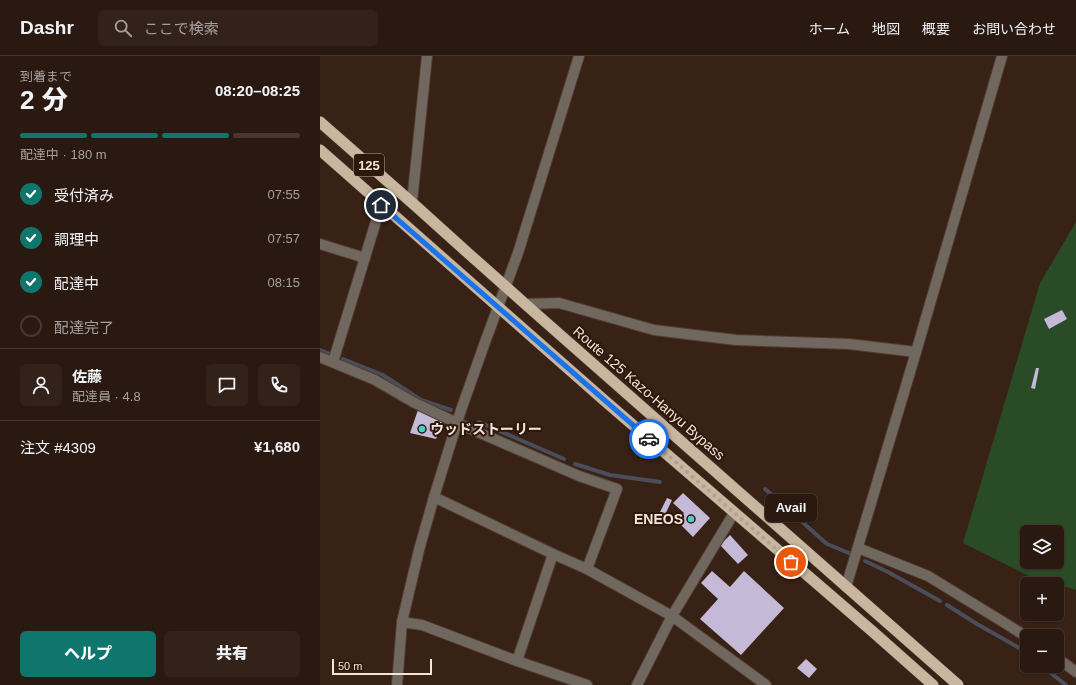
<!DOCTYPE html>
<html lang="ja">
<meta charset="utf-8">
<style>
:root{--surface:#2a1910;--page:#322219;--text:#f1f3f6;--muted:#a5a09f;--line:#463830;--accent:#0f766e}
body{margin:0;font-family:Arial,"Noto Sans JP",sans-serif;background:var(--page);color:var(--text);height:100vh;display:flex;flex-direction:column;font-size:15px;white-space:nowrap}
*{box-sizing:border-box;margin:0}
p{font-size:13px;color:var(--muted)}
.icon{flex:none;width:22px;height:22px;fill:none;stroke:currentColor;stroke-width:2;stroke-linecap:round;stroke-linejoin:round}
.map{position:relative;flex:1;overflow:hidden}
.panel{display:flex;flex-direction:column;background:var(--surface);width:320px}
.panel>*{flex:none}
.fabs{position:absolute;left:700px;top:469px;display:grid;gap:8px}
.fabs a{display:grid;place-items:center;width:44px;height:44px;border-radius:6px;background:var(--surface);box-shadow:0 1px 3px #0004,0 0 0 1px var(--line);font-size:20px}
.scale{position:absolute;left:12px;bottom:10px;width:100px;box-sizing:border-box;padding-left:4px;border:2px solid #f4e4dc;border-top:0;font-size:11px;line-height:14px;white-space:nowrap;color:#f4e4dc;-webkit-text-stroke:3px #2e170b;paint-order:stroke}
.pin{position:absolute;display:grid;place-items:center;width:34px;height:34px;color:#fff;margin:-17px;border:2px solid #fff;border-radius:50%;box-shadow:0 1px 4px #0007}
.courier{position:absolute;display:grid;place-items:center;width:40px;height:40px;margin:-20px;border:3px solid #1a73e8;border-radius:50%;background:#fff;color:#222;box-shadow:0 1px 5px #0007}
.bubble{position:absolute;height:28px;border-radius:6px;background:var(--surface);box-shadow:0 1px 3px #0004,0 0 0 1px var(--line);font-size:13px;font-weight:800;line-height:28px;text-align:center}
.headline em{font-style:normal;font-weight:800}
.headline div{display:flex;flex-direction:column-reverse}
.headline{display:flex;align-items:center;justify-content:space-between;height:68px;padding:0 20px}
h1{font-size:26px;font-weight:800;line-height:30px}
.bar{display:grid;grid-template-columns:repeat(4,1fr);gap:6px 4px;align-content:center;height:48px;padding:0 20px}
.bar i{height:5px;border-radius:3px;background:var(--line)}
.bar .on{background:var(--accent)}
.bar p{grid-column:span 4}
.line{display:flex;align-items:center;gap:10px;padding:0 20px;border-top:1px solid var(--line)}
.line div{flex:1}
.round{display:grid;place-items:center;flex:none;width:42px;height:42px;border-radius:6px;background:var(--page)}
ol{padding:0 20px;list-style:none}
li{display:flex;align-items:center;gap:12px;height:44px}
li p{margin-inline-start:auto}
li .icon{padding:4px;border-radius:50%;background:var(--accent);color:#fff;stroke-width:4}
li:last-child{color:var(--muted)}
li i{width:22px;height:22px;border:2px solid var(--line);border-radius:50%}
.action{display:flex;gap:8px;margin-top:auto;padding:8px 20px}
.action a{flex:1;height:46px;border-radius:6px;background:var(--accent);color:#fff;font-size:16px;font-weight:800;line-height:46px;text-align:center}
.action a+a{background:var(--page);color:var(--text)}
header{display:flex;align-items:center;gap:24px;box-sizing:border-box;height:56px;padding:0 20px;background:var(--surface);border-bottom:1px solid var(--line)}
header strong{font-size:19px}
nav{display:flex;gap:22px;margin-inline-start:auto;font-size:14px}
.search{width:280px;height:36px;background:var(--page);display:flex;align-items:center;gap:10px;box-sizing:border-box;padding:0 14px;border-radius:6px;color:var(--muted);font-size:15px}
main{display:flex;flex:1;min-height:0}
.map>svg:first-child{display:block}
.green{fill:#294c26;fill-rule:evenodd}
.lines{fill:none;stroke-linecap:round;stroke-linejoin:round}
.stream{stroke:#494e5a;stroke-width:4}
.building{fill:#c4b9d6}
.minor-casing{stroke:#523c31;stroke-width:12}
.tertiary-casing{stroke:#523c31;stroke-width:12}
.trunk-casing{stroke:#523c31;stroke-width:12}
.minor{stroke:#70685e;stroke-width:10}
.tertiary{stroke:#70685e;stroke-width:10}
.trunk{stroke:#c8b69e;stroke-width:11}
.done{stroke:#b2a096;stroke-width:4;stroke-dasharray:0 7.2}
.route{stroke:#1a73e8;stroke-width:5}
.poi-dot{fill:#52cdcc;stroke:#2e170b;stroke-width:1.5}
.labels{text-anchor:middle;stroke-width:4;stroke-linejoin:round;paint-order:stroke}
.shield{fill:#2e170b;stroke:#b9a69d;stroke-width:1}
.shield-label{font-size:13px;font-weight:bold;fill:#f4e4dc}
.street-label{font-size:14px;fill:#f4e4dc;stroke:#2e170b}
.poi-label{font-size:14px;font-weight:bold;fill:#f4e4dc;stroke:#2e170b;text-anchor:start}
</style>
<header>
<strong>Dashr</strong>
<div class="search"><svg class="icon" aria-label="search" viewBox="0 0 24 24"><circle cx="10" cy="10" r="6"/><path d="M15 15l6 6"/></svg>ここで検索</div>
<nav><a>ホーム</a><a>地図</a><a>概要</a><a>お問い合わせ</a></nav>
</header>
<main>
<section class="panel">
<div class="headline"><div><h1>2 分</h1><p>到着まで</p></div><em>08:20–08:25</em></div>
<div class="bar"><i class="on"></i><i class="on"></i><i class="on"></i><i></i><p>配達中 · 180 m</p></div>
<ol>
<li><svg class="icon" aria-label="check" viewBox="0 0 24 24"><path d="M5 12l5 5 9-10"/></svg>受付済み<p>07:55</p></li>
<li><svg class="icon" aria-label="check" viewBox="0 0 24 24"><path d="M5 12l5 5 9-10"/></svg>調理中<p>07:57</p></li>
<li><svg class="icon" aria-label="check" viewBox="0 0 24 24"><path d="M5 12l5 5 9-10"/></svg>配達中<p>08:15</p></li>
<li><i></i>配達完了</li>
</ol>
<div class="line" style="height:72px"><a class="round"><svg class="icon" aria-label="person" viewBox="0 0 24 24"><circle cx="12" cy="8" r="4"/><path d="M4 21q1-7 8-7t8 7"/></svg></a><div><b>佐藤</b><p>配達員 · 4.8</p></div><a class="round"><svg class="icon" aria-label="chat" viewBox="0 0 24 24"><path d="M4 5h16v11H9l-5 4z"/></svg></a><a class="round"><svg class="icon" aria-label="phone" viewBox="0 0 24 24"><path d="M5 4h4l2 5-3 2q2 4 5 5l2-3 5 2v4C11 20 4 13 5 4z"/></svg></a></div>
<div class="line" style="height:52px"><div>注文 #4309</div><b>¥1,680</b></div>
<div class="action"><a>ヘルプ</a><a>共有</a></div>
</section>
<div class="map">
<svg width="756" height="629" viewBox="0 0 756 629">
<rect width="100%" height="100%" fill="#382115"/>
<path class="green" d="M756 166V534L709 520 643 487 720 227ZM707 476H737V506H707Z"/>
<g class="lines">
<g class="stream">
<polyline points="0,294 10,298"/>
<polyline points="23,303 63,319 101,344 131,354"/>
<polyline points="159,366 244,403"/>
<polyline points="255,408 290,419 340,426"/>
<polyline points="445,433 507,488 529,497"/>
<polyline points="545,505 568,516 620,545"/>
<polyline points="627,549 657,568 701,593 707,598"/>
<polyline points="722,610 746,629"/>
</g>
</g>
<g class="building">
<polygon points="742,254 747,263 729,273 724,263"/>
<polygon points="716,312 719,312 715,333 711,332"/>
<polygon points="98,354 123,364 116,383 90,377"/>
<polygon points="363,437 390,462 373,481 357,465 364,457 353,447"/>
<polygon points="347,442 352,444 342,465 337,462"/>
<polygon points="410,479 428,499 418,508 400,489"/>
<polygon points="392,515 410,531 424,515 464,552 421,599 380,563 398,543 381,527"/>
<polygon points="486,603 497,613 489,622 477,612"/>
</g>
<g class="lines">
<g class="minor-casing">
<g id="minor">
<polyline points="92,146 107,0"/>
<polyline points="0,188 45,202"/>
<polyline points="206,248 239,247 334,274 416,284 529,288 596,296"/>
<polyline points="0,301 55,324 93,346 137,367 259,420 297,433 267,513"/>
<polyline points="13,306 61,149"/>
<polyline points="114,441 233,498 267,513 352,560 446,629"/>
<polyline points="538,492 608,520 688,569 707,581"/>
<polyline points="526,531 596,296 682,0"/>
<polyline points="82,566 102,569 197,605 267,629"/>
<polyline points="737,602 756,616"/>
<polyline points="197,605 233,498"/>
<polyline points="317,629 352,560 414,457"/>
</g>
</g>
<g class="tertiary-casing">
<polyline id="tertiary" points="77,629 82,566 99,494 114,441 141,354 164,289 198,197 259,0"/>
</g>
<g class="trunk-casing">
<g id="trunk">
<polyline points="0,66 98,152 149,198 221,262 638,629"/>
<polyline points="0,94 285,345 552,575 613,629"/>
</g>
</g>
<use href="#minor" class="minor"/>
<use href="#tertiary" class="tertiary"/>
<use href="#trunk" class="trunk"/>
</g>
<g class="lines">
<polyline class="done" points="329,383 471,506"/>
<polyline class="route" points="61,149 329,383"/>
</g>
<g class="poi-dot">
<circle cx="102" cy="373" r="4"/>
<circle cx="371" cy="463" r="4"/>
</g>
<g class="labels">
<rect class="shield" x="34" y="98" width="30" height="22" rx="3"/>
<g class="shield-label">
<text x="49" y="114">125</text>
</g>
<g class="street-label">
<text transform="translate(329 337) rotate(41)" y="5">Route 125 Kazo-Hanyu Bypass</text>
</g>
<g class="poi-label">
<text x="110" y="378">ウッドストーリー</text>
<text x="363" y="468" text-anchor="end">ENEOS</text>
</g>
</g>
</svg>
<div class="fabs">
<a><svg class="icon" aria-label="layers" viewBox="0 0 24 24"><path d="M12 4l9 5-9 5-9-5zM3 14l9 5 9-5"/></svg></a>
<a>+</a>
<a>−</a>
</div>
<div class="scale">50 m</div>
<div class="pin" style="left:471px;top:506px;background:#ea580c"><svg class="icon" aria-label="bag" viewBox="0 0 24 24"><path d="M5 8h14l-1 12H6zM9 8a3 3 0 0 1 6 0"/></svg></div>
<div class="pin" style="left:61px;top:149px;background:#1f2937"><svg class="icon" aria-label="home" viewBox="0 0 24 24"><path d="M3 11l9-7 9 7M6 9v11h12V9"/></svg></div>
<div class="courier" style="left:329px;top:383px"><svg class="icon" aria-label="car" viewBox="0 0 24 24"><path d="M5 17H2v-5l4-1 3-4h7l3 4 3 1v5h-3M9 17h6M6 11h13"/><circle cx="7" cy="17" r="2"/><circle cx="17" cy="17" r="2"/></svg></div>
<div class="bubble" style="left:445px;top:438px;width:52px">Avail</div>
</div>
</main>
